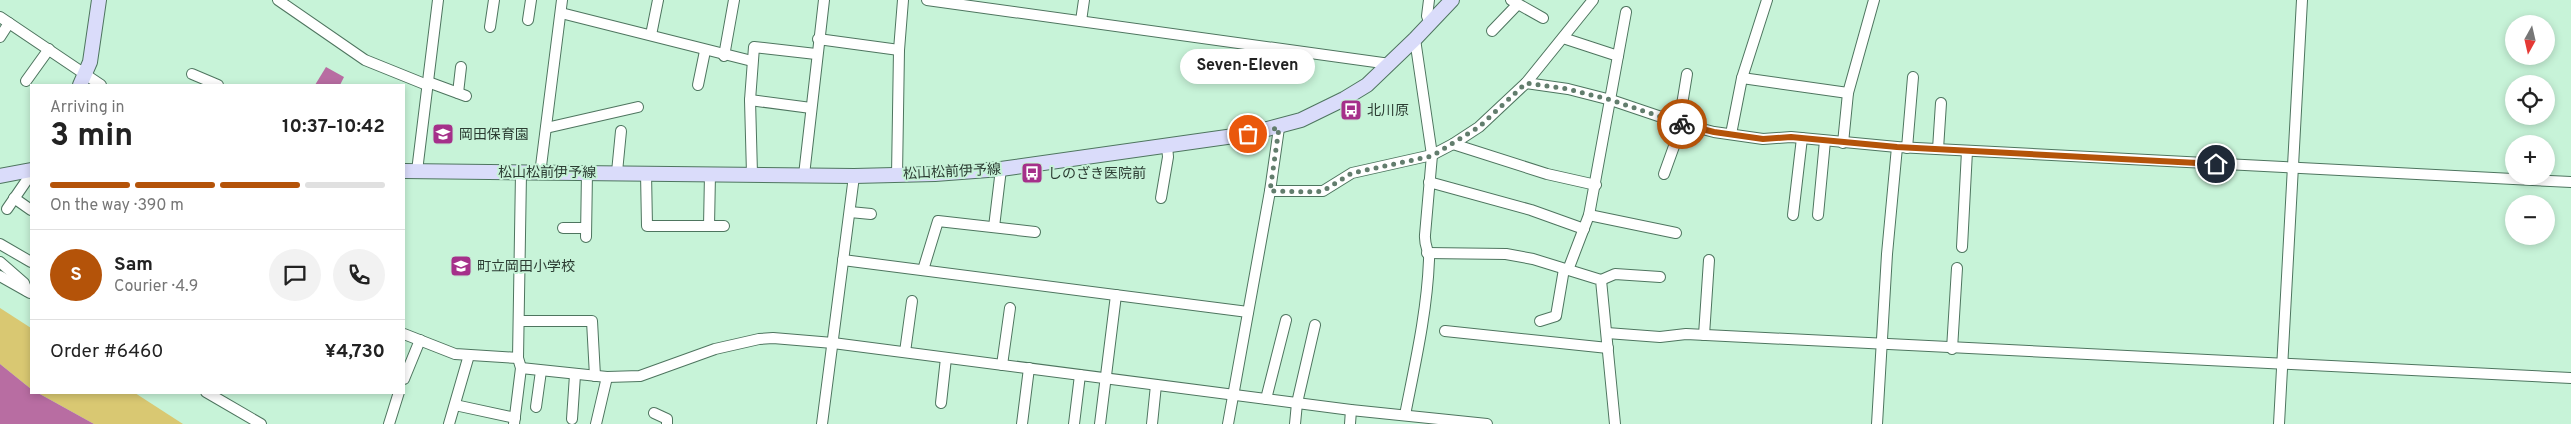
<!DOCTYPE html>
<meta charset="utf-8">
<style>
:root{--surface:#fff;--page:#f2f2f2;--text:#222;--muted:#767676;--line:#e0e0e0;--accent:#b45309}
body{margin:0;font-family:Overpass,"Noto Sans JP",sans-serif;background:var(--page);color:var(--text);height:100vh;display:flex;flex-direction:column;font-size:19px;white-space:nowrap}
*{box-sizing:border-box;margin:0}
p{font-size:16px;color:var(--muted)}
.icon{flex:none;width:28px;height:28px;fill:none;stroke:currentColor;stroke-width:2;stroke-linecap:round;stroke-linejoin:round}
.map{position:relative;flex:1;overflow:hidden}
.panel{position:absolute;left:30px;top:84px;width:375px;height:310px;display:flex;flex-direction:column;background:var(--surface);border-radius:0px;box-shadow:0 2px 8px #0003}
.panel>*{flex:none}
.needle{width:32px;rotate:188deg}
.tools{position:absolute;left:2505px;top:15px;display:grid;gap:10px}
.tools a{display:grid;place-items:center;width:50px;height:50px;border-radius:50%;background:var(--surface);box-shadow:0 2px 8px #0003;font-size:25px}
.pin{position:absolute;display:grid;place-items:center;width:42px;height:42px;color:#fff;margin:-21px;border:2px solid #fff;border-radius:50%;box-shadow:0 1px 5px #0007}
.courier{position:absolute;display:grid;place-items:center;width:50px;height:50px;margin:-25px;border:4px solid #b45309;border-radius:50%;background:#fff;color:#222;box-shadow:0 1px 6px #0007}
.bubble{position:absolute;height:35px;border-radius:18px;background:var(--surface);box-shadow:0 2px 8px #0003;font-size:16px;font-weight:700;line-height:35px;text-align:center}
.head em{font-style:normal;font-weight:700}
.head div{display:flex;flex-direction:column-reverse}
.head{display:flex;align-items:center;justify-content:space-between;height:85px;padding:0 20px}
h1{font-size:32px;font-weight:700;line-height:38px}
.bar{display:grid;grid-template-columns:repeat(4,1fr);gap:8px 5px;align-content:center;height:60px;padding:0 20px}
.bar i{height:6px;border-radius:4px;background:var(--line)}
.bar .selected{background:var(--accent)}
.bar p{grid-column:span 4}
.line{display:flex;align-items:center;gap:12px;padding:0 20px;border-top:1px solid var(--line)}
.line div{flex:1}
.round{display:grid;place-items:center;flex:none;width:52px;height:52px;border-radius:26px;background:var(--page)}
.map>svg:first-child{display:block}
.green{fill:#d9c872}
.water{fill:#b86da2}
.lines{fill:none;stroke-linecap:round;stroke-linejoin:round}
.minor-casing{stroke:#4e755f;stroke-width:12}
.secondary-casing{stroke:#4e755f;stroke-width:16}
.minor{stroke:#fff;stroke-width:10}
.secondary{stroke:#dadcfa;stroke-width:14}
.done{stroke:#627d6d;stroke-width:5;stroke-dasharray:0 9}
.route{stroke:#b45309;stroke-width:6}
.labels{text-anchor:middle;stroke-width:4;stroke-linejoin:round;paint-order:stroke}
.poi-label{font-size:14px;fill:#2c3d33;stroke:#c7f3d8;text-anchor:start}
.street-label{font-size:14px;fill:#2c3d33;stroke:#c7f3d8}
</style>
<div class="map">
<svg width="2571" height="424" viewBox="0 0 2571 424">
<rect width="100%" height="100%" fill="#c7f3d8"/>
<g class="green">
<polygon points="0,308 31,328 31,389 0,364"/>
<polygon points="38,393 135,393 183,424 94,424"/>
</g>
<g class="water">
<polygon points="326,67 344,77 340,85 315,85"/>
<polygon points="0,364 31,389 31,392 38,393 94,424 0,424"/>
</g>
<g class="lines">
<g class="minor-casing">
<g id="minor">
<polyline points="278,0 365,60 427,85"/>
<polyline points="927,0 1390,64"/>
<polyline points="1429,0 1427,16 1430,24"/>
<polyline points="1511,0 1543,18"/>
<polyline points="561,13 752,61"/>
<polyline points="0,17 101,85"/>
<polyline points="528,20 531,0"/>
<polyline points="1081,21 1084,0"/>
<polyline points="490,27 494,0"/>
<polyline points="1492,31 1517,5"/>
<polyline points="651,35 658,0"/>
<polyline points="0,37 9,23"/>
<polyline points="1563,38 1618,56"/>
<polyline points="818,39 899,50"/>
<polyline points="724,56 734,0"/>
<polyline points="192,74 218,85"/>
<polyline points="1742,78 1848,93"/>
<polyline points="26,81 49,49"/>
<polyline points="428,82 466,96"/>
<polyline points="1526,83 1568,89 1611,100 1679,123 1714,132 1763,139 1791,137 1897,147 2571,182"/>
<polyline points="698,85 705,51"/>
<polyline points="458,93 461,67"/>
<polyline points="750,100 811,108"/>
<polyline points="1679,123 1687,74"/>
<polyline points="546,128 638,107"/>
<polyline points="1731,134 1742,78 1767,0"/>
<polyline points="1843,143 1848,93 1874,0"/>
<polyline points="1453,144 1547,174 1596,185"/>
<polyline points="1907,148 1913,77"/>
<polyline points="1938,149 1941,103"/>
<polyline points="417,171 438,0"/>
<polyline points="617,172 621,131"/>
<polyline points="646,173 647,226 724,226"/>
<polyline points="540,174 562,0"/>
<polyline points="752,174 750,100 754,47 816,54"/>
<polyline points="1664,174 1682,124"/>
<polyline points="804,175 824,0"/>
<polyline points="897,175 899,50 903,0"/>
<polyline points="1429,182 1531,210 1584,229"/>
<polyline points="1270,191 1323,191 1352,173 1432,155 1453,144 1479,127 1526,83 1593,0"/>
<polyline points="14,198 31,210"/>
<polyline points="1161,198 1168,157 1167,146"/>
<polyline points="7,209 31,174"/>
<polyline points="850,212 871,214"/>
<polyline points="1589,215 1676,233"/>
<polyline points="1793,215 1802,138"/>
<polyline points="1818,215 1825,141"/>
<polyline points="709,226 710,174"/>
<polyline points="994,227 1001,169"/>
<polyline points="563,228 586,228"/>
<polyline points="586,237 587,172"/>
<polyline points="0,244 31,262"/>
<polyline points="1962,247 1967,151"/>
<polyline points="1427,253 1506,254 1533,259 1601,280 1615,424"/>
<polyline points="843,260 1248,312"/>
<polyline points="0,262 24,283 27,291"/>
<polyline points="923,270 938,221 1035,232"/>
<polyline points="1568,270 1589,215 1626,12"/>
<polyline points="0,276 30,293"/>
<polyline points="1601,280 1615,274 1660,277"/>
<polyline points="520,321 592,321 595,376"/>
<polyline points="1540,321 1556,316 1564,269"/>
<polyline points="1445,331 1608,348"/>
<polyline points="1607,333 1660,337 1686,334 2571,378"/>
<polyline points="404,334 455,354 518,358"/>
<polyline points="1704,335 1709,260"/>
<polyline points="1952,349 1957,268"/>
<polyline points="905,352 912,301"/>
<polyline points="1002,365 1010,308"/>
<polyline points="521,368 607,377 640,376 715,349 759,339 773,338 833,343 1351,410 1487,424"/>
<polyline points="404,379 420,340"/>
<polyline points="206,392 261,424"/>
<polyline points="1266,399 1286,320"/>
<polyline points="941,403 946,358"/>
<polyline points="455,405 515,418"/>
<polyline points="536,407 541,371"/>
<polyline points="654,413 667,419 667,424"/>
<path d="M1405 415C1415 364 1427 312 1429 260 1430 253 1424 246 1425 235L1432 155 1415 39"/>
<polyline points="572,419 575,375"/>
<polyline points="389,424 399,392"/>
<polyline points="449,424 469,355"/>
<polyline points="514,424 521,368 518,358 521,173"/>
<polyline points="596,424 607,377"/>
<polyline points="822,424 854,176"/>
<polyline points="1022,424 1029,368"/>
<polyline points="1074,424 1080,375"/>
<polyline points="1100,424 1116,295"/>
<polyline points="1152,424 1156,385"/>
<polyline points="1228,424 1270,191 1279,128"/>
<polyline points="1295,424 1297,403 1315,325"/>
<polyline points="1350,424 1351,410"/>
<polyline points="1877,424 1887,254 1897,147"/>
<polyline points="2279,424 2302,0"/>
</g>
</g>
<g class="secondary-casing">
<g id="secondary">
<polyline points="80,85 90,62 99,0"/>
<polyline points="404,171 854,176 935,174 1001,169 1248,134 1301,120 1344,99 1367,85 1415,39 1452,0"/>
<polyline points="0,176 31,170"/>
</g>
</g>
<use href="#minor" class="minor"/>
<use href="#secondary" class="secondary"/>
</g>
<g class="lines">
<polyline class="done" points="1248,134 1279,128 1270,191 1316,192 1323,191 1352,173 1432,156 1479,127 1526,83 1568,89 1611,100 1682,124"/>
<polyline class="route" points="1682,124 1714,132 1763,139 1791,137 1897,147 2216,164"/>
</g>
<defs>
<g id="bus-square" transform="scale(1.125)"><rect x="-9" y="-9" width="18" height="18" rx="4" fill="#a5308a" stroke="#c7f3d8"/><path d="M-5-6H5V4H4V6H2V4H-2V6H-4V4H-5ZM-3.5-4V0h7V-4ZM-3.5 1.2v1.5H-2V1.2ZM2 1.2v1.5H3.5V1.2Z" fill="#fff"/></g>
<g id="school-square" transform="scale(1.125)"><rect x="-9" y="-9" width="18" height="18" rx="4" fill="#a5308a" stroke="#c7f3d8"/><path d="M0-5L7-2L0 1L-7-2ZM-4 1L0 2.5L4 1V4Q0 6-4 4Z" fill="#fff"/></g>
</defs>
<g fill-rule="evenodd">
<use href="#bus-square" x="1351" y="110"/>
<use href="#school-square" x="443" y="134"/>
<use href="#bus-square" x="1032" y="173"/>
<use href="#school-square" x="461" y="266"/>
</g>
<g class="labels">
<g class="poi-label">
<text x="1367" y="115">北川原</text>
<text x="459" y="139">岡田保育園</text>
<text x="1048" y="178">しのざき医院前</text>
<text x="477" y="271">町立岡田小学校</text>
</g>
<g class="street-label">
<text transform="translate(952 171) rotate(-3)" y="5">松山松前伊予線</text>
<text x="547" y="177">松山松前伊予線</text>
</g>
</g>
</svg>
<div class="tools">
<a><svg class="needle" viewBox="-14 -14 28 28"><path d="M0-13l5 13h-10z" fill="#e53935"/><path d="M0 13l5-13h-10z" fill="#767676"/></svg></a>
<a><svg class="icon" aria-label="locate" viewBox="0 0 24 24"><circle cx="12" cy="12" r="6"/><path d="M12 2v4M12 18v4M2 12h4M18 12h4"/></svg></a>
<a>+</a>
<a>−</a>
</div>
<div class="pin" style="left:1248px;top:134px;background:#ea580c"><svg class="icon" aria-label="bag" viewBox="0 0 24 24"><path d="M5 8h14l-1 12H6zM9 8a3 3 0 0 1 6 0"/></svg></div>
<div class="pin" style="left:2216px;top:164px;background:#1f2937"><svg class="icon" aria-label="home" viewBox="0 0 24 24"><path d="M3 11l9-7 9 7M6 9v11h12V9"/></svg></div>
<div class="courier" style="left:1682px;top:124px"><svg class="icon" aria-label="bike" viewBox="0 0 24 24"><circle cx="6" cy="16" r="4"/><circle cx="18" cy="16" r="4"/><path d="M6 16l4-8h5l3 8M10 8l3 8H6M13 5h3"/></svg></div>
<div class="bubble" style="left:1180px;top:49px;width:135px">Seven-Eleven</div>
<section class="panel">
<div class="head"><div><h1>3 min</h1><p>Arriving in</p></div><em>10:37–10:42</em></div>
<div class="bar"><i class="selected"></i><i class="selected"></i><i class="selected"></i><i></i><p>On the way · 390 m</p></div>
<div class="line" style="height:90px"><b class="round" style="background:var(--accent);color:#fff">S</b><div><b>Sam</b><p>Courier · 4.9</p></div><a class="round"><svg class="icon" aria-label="chat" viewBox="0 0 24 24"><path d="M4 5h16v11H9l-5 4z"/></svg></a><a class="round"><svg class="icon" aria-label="phone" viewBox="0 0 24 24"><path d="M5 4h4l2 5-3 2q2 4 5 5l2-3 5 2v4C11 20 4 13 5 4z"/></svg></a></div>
<div class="line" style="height:65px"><div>Order #6460</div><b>¥4,730</b></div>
</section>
</div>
